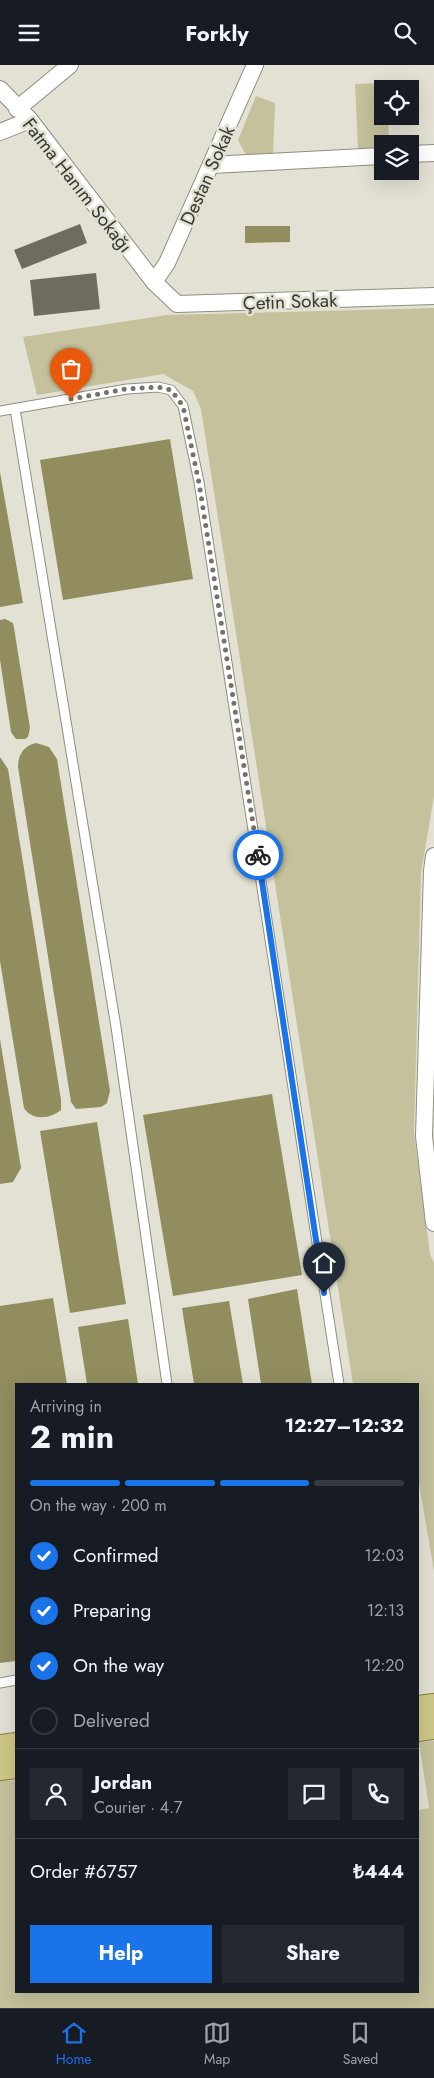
<!DOCTYPE html>
<meta charset="utf-8">
<style>
:root{--surface:#171b24;--page:#242831;--text:#f1f3f6;--muted:#9ea1a6;--line:#363941;--accent:#1a73e8}
body{margin:0;font-family:Jost,sans-serif;background:var(--page);color:var(--text);height:100vh;display:flex;flex-direction:column;font-size:19px;white-space:nowrap}
*{box-sizing:border-box;margin:0}
p{font-size:16px;color:var(--muted)}
.icon{flex:none;width:28px;height:28px;fill:none;stroke:currentColor;stroke-width:2;stroke-linecap:round;stroke-linejoin:round}
.map{position:relative;flex:1;overflow:hidden}
.sheet{position:absolute;left:15px;top:1318px;width:404px;height:610px;display:flex;flex-direction:column;background:var(--surface);border-radius:0px;box-shadow:0 5px 20px #0002}
.sheet>*{flex:none}
.buttons{position:absolute;left:374px;top:15px;display:grid;gap:10px}
.buttons a{display:grid;place-items:center;width:45px;height:45px;border-radius:0px;background:var(--surface);box-shadow:0 5px 20px #0002;font-size:25px}
.pin{position:absolute;display:grid;place-items:center;width:42px;height:42px;color:#fff;margin:-51px -21px;border-radius:50% 50% 50% 0;rotate:-45deg;box-shadow:0 0 5px #0007}
.pin .icon{rotate:45deg}
.courier{position:absolute;display:grid;place-items:center;width:50px;height:50px;margin:-25px;border:4px solid #1a73e8;border-radius:50%;background:#fff;color:#222;box-shadow:0 1px 6px #0007}
.head em{font-style:normal;font-weight:700}
.head div{display:flex;flex-direction:column-reverse}
.head{display:flex;align-items:center;justify-content:space-between;height:85px;padding:0 15px}
h1{font-size:32px;font-weight:700;line-height:38px}
.bar{display:grid;grid-template-columns:repeat(4,1fr);gap:8px 5px;align-content:center;height:60px;padding:0 15px}
.bar i{height:6px;border-radius:4px;background:var(--line)}
.bar .on{background:var(--accent)}
.bar p{grid-column:span 4}
.line{display:flex;align-items:center;gap:12px;padding:0 15px;border-top:1px solid var(--line)}
.line div{flex:1}
.round{display:grid;place-items:center;flex:none;width:52px;height:52px;border-radius:0px;background:var(--page)}
ol{padding:0 15px;list-style:none}
li{display:flex;align-items:center;gap:15px;height:55px}
li p{margin-inline-start:auto}
li .icon{padding:5px;border-radius:50%;background:var(--accent);color:#fff;stroke-width:4}
li:last-child{color:var(--muted)}
li i{width:28px;height:28px;border:2px solid var(--line);border-radius:50%}
.action{display:flex;gap:10px;margin-top:auto;padding:10px 15px}
.action a{flex:1;height:58px;border-radius:0px;background:var(--accent);color:#fff;font-size:20px;font-weight:700;line-height:58px;text-align:center}
.action a+a{background:var(--page);color:var(--text)}
header{display:flex;justify-content:space-between;align-items:center;height:65px;padding:0 15px;background:var(--surface);font-size:22px;font-weight:700}
.tabs{display:flex;justify-content:space-around;align-items:center;height:70px;border-top:1px solid var(--line);background:var(--surface);font-size:14px;color:var(--muted)}
.tabs a{display:grid;justify-items:center;gap:2px}
.tabs .on{color:var(--accent)}
.map>svg:first-child{display:block}
.green{fill:#c4c19c}
.water{fill:#918d5e}
.building{fill:#6d6c5f}
.lines{fill:none;stroke-linecap:round;stroke-linejoin:round}
.service-casing{stroke:#8f8e81;stroke-width:11}
.minor-casing{stroke:#8f8e81;stroke-width:18}
.primary-casing{stroke:#847d36;stroke-width:28}
.service{stroke:#fff;stroke-width:9}
.minor{stroke:#fff;stroke-width:16}
.primary{stroke:#cec787;stroke-width:26}
.done{stroke:#74736b;stroke-width:5;stroke-dasharray:0 9}
.route{stroke:#1a73e8;stroke-width:6}
.labels{text-anchor:middle;stroke-width:5;stroke-linejoin:round;paint-order:stroke}
.street-label{font-size:19px;fill:#393833;stroke:#e2e1d3}
</style>
<header><svg class="icon" aria-label="menu" viewBox="0 0 24 24"><path d="M4 6h16M4 12h16M4 18h16"/></svg>Forkly<svg class="icon" aria-label="search" viewBox="0 0 24 24"><circle cx="10" cy="10" r="6"/><path d="M15 15l6 6"/></svg></header>
<div class="map">
<svg width="434" height="1943" viewBox="0 0 434 1943">
<rect width="100%" height="100%" fill="#e2e1d3"/>
<g class="green">
<polygon points="387,18 387,24 382,24 382,51 388,51 389,79 382,79 382,83 358,84 355,19"/>
<polygon points="256,31 275,38 273,89 246,90 238,75"/>
<polygon points="434,243 434,731 421,808 414,1068 430,1189 434,1198 434,1506 418,1413 418,1319 353,1319 201,344 193,326 163,309 37,330 23,272 167,250"/>
<polygon points="434,1676 434,1943 0,1943 0,1716 16,1715 16,1926 418,1926 418,1745 429,1743 419,1677"/>
</g>
<g class="water">
<polygon points="245,161 290,161 290,177 245,178"/>
<polygon points="170,374 193,514 63,535 40,395"/>
<polygon points="0,407 23,538 0,542"/>
<polygon points="5,554 13,558 14,563 30,663 28,672 25,674 16,674 11,667 0,595 0,555"/>
<path d="M36 678 49 682 57 694 110 1026 107 1038 101 1042 76 1044 71 1037 18 702C18 689 24 681 36 678Z"/>
<path d="M0 692 8 704 61 1035V1045C50 1054 32 1056 24 1043L0 896Z"/>
<polygon points="0,974 21,1103 13,1117 0,1119"/>
<polygon points="272,1029 302,1210 173,1231 143,1050"/>
<polygon points="97,1057 126,1239 70,1248 40,1066"/>
<polygon points="297,1224 312,1319 261,1319 248,1234"/>
<polygon points="53,1233 67,1319 16,1319 16,1596 0,1598 0,1241"/>
<polygon points="229,1236 243,1319 194,1319 182,1243"/>
<polygon points="128,1254 138,1319 87,1319 78,1262"/>
</g>
<g class="building">
<polygon points="80,159 87,178 22,204 14,185"/>
<polygon points="96,208 100,244 34,251 30,215"/>
</g>
<g class="lines">
<g class="service-casing">
<g id="service">
<polyline points="15,344 116,962 167,1319"/>
<polyline points="0,346 127,324 158,322 171,325 183,341 199,417 339,1319"/>
<polyline points="0,1618 16,1615"/>
</g>
</g>
<g class="minor-casing">
<g id="minor">
<polyline points="0,24 30,55 154,217 177,239 434,231"/>
<polyline points="17,44 70,0"/>
<polyline points="0,67 30,55"/>
<polyline points="410,89 434,88"/>
<polyline points="211,100 382,91"/>
<polyline points="154,217 167,198 255,0"/>
<polyline points="434,791 432,806 424,1071 434,1158"/>
</g>
</g>
<g class="primary-casing">
<g id="primary">
<polyline points="418,1644 434,1642"/>
<polyline points="418,1663 434,1661"/>
<polyline points="0,1683 16,1681"/>
<polyline points="0,1702 16,1700"/>
</g>
</g>
<use href="#service" class="service"/>
<use href="#minor" class="minor"/>
<use href="#primary" class="primary"/>
</g>
<g class="lines">
<polyline class="done" points="71,334 126,324 158,322 171,325 183,341 199,418 258,790"/>
<polyline class="route" points="258,790 324,1228"/>
</g>
<g class="labels">
<g class="street-label">
<text transform="translate(207 110) rotate(-66)" y="7">Destan Sokak</text>
<text transform="translate(78 120) rotate(52)" y="7">Fatma Hanım Sokağı</text>
<text transform="translate(290 236) rotate(-2)" y="7">Çetin Sokak</text>
</g>
</g>
</svg>
<div class="buttons">
<a><svg class="icon" aria-label="locate" viewBox="0 0 24 24"><circle cx="12" cy="12" r="6"/><path d="M12 2v4M12 18v4M2 12h4M18 12h4"/></svg></a>
<a><svg class="icon" aria-label="layers" viewBox="0 0 24 24"><path d="M12 4l9 5-9 5-9-5zM3 14l9 5 9-5"/></svg></a>
</div>
<div class="pin" style="left:71px;top:334px;background:#ea580c"><svg class="icon" aria-label="bag" viewBox="0 0 24 24"><path d="M5 8h14l-1 12H6zM9 8a3 3 0 0 1 6 0"/></svg></div>
<div class="pin" style="left:324px;top:1228px;background:#1f2937"><svg class="icon" aria-label="home" viewBox="0 0 24 24"><path d="M3 11l9-7 9 7M6 9v11h12V9"/></svg></div>
<div class="courier" style="left:258px;top:790px"><svg class="icon" aria-label="bike" viewBox="0 0 24 24"><circle cx="6" cy="16" r="4"/><circle cx="18" cy="16" r="4"/><path d="M6 16l4-8h5l3 8M10 8l3 8H6M13 5h3"/></svg></div>
<section class="sheet">
<div class="head"><div><h1>2 min</h1><p>Arriving in</p></div><em>12:27–12:32</em></div>
<div class="bar"><i class="on"></i><i class="on"></i><i class="on"></i><i></i><p>On the way · 200 m</p></div>
<ol>
<li><svg class="icon" aria-label="check" viewBox="0 0 24 24"><path d="M5 12l5 5 9-10"/></svg>Confirmed<p>12:03</p></li>
<li><svg class="icon" aria-label="check" viewBox="0 0 24 24"><path d="M5 12l5 5 9-10"/></svg>Preparing<p>12:13</p></li>
<li><svg class="icon" aria-label="check" viewBox="0 0 24 24"><path d="M5 12l5 5 9-10"/></svg>On the way<p>12:20</p></li>
<li><i></i>Delivered</li>
</ol>
<div class="line" style="height:90px"><a class="round"><svg class="icon" aria-label="person" viewBox="0 0 24 24"><circle cx="12" cy="8" r="4"/><path d="M4 21q1-7 8-7t8 7"/></svg></a><div><b>Jordan</b><p>Courier · 4.7</p></div><a class="round"><svg class="icon" aria-label="chat" viewBox="0 0 24 24"><path d="M4 5h16v11H9l-5 4z"/></svg></a><a class="round"><svg class="icon" aria-label="phone" viewBox="0 0 24 24"><path d="M5 4h4l2 5-3 2q2 4 5 5l2-3 5 2v4C11 20 4 13 5 4z"/></svg></a></div>
<div class="line" style="height:65px"><div>Order #6757</div><b>₺444</b></div>
<div class="action"><a>Help</a><a>Share</a></div>
</section>
</div>
<nav class="tabs">
<a class="on"><svg class="icon" aria-label="home" viewBox="0 0 24 24"><path d="M3 11l9-7 9 7M6 9v11h12V9"/></svg>Home</a>
<a><svg class="icon" aria-label="map" viewBox="0 0 24 24"><path d="M3 6l6-2 6 2 6-2v14l-6 2-6-2-6 2zM9 4v14M15 6v14"/></svg>Map</a>
<a><svg class="icon" aria-label="saved" viewBox="0 0 24 24"><path d="M7 4h10v16l-5-4-5 4z"/></svg>Saved</a>
</nav>
